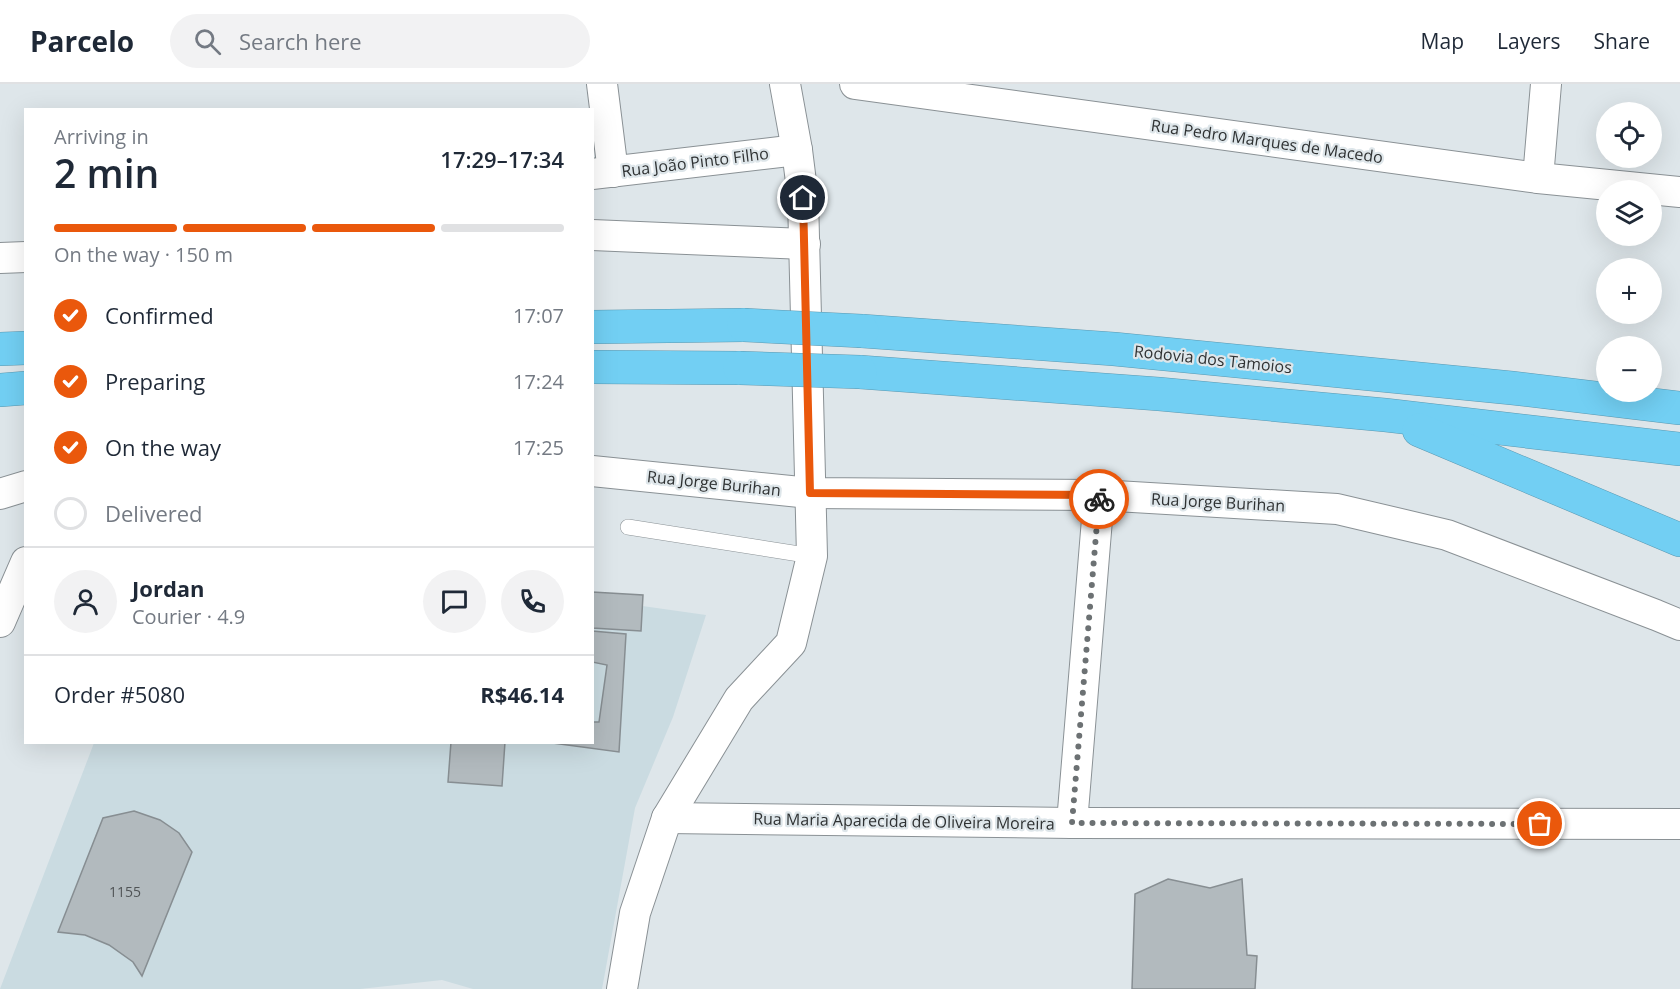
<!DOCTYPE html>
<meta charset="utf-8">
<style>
:root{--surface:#fff;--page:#f2f2f3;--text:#1f2937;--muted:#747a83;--line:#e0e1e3;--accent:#ea580c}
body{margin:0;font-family:"Open Sans",sans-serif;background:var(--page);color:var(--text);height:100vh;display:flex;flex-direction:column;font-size:22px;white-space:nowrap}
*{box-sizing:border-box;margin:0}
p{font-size:20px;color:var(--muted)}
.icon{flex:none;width:33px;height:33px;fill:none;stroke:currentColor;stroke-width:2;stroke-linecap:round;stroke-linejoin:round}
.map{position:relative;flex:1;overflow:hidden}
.panel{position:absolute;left:24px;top:24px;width:570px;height:636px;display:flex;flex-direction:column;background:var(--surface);border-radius:0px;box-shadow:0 6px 24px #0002}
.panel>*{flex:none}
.buttons{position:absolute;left:1596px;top:18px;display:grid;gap:12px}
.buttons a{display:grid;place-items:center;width:66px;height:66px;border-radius:50%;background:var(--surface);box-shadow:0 6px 24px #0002;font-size:30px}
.pin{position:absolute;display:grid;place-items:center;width:51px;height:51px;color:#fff;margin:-26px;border:3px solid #fff;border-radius:50%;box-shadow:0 2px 6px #0007}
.courier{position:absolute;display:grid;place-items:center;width:60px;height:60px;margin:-30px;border:4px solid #ea580c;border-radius:50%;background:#fff;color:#222;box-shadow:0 2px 8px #0007}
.summary em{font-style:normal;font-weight:600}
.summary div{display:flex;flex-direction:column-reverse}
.summary{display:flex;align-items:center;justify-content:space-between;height:102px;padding:0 30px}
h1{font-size:39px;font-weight:600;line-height:45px}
.bar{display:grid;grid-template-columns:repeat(4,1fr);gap:9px 6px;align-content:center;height:72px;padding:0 30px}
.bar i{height:8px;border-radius:4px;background:var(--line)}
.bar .active{background:var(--accent)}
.bar p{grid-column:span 4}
.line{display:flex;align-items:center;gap:15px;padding:0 30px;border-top:2px solid var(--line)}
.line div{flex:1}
.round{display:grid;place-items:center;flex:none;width:63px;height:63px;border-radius:32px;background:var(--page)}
ol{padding:0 30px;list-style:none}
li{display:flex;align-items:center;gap:18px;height:66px}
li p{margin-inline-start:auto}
li .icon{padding:6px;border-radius:50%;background:var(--accent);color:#fff;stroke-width:4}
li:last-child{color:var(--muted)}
li i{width:33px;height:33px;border:3px solid var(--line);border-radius:50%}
header{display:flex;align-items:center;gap:36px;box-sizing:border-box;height:84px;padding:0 30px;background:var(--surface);border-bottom:2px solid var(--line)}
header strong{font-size:28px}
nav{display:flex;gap:33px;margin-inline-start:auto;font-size:21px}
.search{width:420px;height:54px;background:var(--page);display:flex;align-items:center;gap:15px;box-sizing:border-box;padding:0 21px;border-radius:33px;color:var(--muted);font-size:22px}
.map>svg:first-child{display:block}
.built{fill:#cadbe1}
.building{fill:#b2babe;stroke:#878e92;stroke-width:1.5}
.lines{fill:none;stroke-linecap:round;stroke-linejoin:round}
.service-casing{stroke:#8a9195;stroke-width:16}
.minor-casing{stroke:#8a9195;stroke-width:32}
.motorway-casing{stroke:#5b98b0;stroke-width:34}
.service{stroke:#fff;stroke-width:15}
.minor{stroke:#fff;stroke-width:30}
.motorway{stroke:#72cff3;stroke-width:33}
.motorway-bridge-casing{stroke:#5b98b0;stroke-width:34;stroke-linecap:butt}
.motorway-bridge{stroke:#72cff3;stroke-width:33}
.done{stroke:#6c7173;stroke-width:6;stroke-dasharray:0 10.8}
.route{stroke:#ea580c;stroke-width:8}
.labels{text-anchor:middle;stroke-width:4.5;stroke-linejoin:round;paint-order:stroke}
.number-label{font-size:14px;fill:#505456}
.street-label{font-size:16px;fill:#2f3233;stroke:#dee6ea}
</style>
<header>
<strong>Parcelo</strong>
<div class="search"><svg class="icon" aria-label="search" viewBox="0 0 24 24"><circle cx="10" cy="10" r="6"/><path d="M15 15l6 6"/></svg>Search here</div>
<nav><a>Map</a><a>Layers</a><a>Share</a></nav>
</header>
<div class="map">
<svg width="1680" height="905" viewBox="0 0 1680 905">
<rect width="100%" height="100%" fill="#dee6ea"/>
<polygon class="built" points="593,515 706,531 673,633 635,724 602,905 473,905 442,896 360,905 0,905 94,659 592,658"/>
<g class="building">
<polygon points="592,508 643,511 641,547 592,544"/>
<polygon points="592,547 626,550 619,668 545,658 592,658 592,638 599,638 607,581 592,578"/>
<polygon points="451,658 505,658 502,702 448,698"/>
<polygon points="134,727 160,736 179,749 192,768 142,892 133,878 109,861 85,851 58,848 103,734"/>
<polygon points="1168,795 1210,804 1242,795 1247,871 1257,872 1255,905 1132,905 1135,810"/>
</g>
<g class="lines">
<g class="service-casing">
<polyline id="service" points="628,443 812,472"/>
</g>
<g class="minor-casing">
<g id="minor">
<polyline points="602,0 613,88"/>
<polyline points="855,0 1538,94 1680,108"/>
<polyline points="592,90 797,66"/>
<polyline points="1538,94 1546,0"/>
<polyline points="592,151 805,160"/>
<polyline points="0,174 26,173"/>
<polyline points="592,387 810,409 1099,411 1337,425 1447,451 1656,531 1680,541"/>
<polyline points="0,410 26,402"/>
<polyline points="0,538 26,478"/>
<polyline points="667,734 1072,739 1680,740"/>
<polyline points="1072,739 1099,411"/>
<polyline points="622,905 635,829 667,734 739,615 791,559 812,472 803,114 797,66 785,0"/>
</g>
</g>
<g class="motorway-casing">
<g id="motorway">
<polyline points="592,243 744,241"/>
<polyline points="862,247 1114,265 1512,304 1680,324"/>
<polyline points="0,265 26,264"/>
<polyline points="592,283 740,284"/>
<polyline points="860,288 1159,310 1385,331 1680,365"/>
<polyline points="0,306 26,304"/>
<polyline points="1419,346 1680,456"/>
</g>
</g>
<use href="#service" class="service"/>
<use href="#minor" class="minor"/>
<use href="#motorway" class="motorway"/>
<g class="motorway-bridge-casing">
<g id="motorway-bridge">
<polyline points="744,241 862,247"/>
<polyline points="740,284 860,288"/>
</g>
</g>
<use href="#motorway-bridge" class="motorway-bridge"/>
</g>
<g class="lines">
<polyline class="done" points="1099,415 1072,739 1540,740"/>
<polyline class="route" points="803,114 810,409 1099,411 1099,415"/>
</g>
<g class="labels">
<g class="number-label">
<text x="125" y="813">1155</text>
</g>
<g class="street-label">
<text transform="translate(1267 57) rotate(8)" y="6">Rua Pedro Marques de Macedo</text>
<text transform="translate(695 78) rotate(-7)" y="6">Rua João Pinto Filho</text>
<text transform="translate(1213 275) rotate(6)" y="6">Rodovia dos Tamoios</text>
<text transform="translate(714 399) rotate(6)" y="6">Rua Jorge Burihan</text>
<text transform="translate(1218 418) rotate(3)" y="6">Rua Jorge Burihan</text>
<text transform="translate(904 737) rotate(1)" y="6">Rua Maria Aparecida de Oliveira Moreira</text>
</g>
</g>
</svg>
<div class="buttons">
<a><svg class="icon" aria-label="locate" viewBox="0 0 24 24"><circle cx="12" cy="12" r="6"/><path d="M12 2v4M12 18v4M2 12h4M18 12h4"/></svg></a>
<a><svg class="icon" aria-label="layers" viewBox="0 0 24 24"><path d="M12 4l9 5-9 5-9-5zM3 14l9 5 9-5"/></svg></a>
<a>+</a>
<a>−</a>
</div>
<div class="pin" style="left:1540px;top:740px;background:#ea580c"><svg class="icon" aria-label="bag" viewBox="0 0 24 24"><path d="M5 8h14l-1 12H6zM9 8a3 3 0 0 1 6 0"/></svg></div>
<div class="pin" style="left:803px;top:114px;background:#1f2937"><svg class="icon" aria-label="home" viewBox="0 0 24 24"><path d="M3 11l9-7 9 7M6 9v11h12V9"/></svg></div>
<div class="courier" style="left:1099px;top:415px"><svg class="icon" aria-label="bike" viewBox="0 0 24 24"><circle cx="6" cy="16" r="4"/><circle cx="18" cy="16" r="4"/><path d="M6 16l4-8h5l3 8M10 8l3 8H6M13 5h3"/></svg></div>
<section class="panel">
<div class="summary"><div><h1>2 min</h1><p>Arriving in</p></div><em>17:29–17:34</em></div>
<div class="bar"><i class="active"></i><i class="active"></i><i class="active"></i><i></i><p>On the way · 150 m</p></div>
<ol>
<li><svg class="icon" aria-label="check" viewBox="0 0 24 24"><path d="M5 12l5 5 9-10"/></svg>Confirmed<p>17:07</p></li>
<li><svg class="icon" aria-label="check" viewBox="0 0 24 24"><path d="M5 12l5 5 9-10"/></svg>Preparing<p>17:24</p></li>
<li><svg class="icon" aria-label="check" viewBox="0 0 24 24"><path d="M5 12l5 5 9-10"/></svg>On the way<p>17:25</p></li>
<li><i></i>Delivered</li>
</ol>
<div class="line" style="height:108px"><a class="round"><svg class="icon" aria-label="person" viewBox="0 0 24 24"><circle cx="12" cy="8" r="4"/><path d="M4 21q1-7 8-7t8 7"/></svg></a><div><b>Jordan</b><p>Courier · 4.9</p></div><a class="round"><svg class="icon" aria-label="chat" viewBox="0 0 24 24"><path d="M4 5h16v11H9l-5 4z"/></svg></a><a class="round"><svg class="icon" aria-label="phone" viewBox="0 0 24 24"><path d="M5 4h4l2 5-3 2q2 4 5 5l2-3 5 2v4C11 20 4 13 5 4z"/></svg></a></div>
<div class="line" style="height:78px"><div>Order #5080</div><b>R$46.14</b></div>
</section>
</div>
